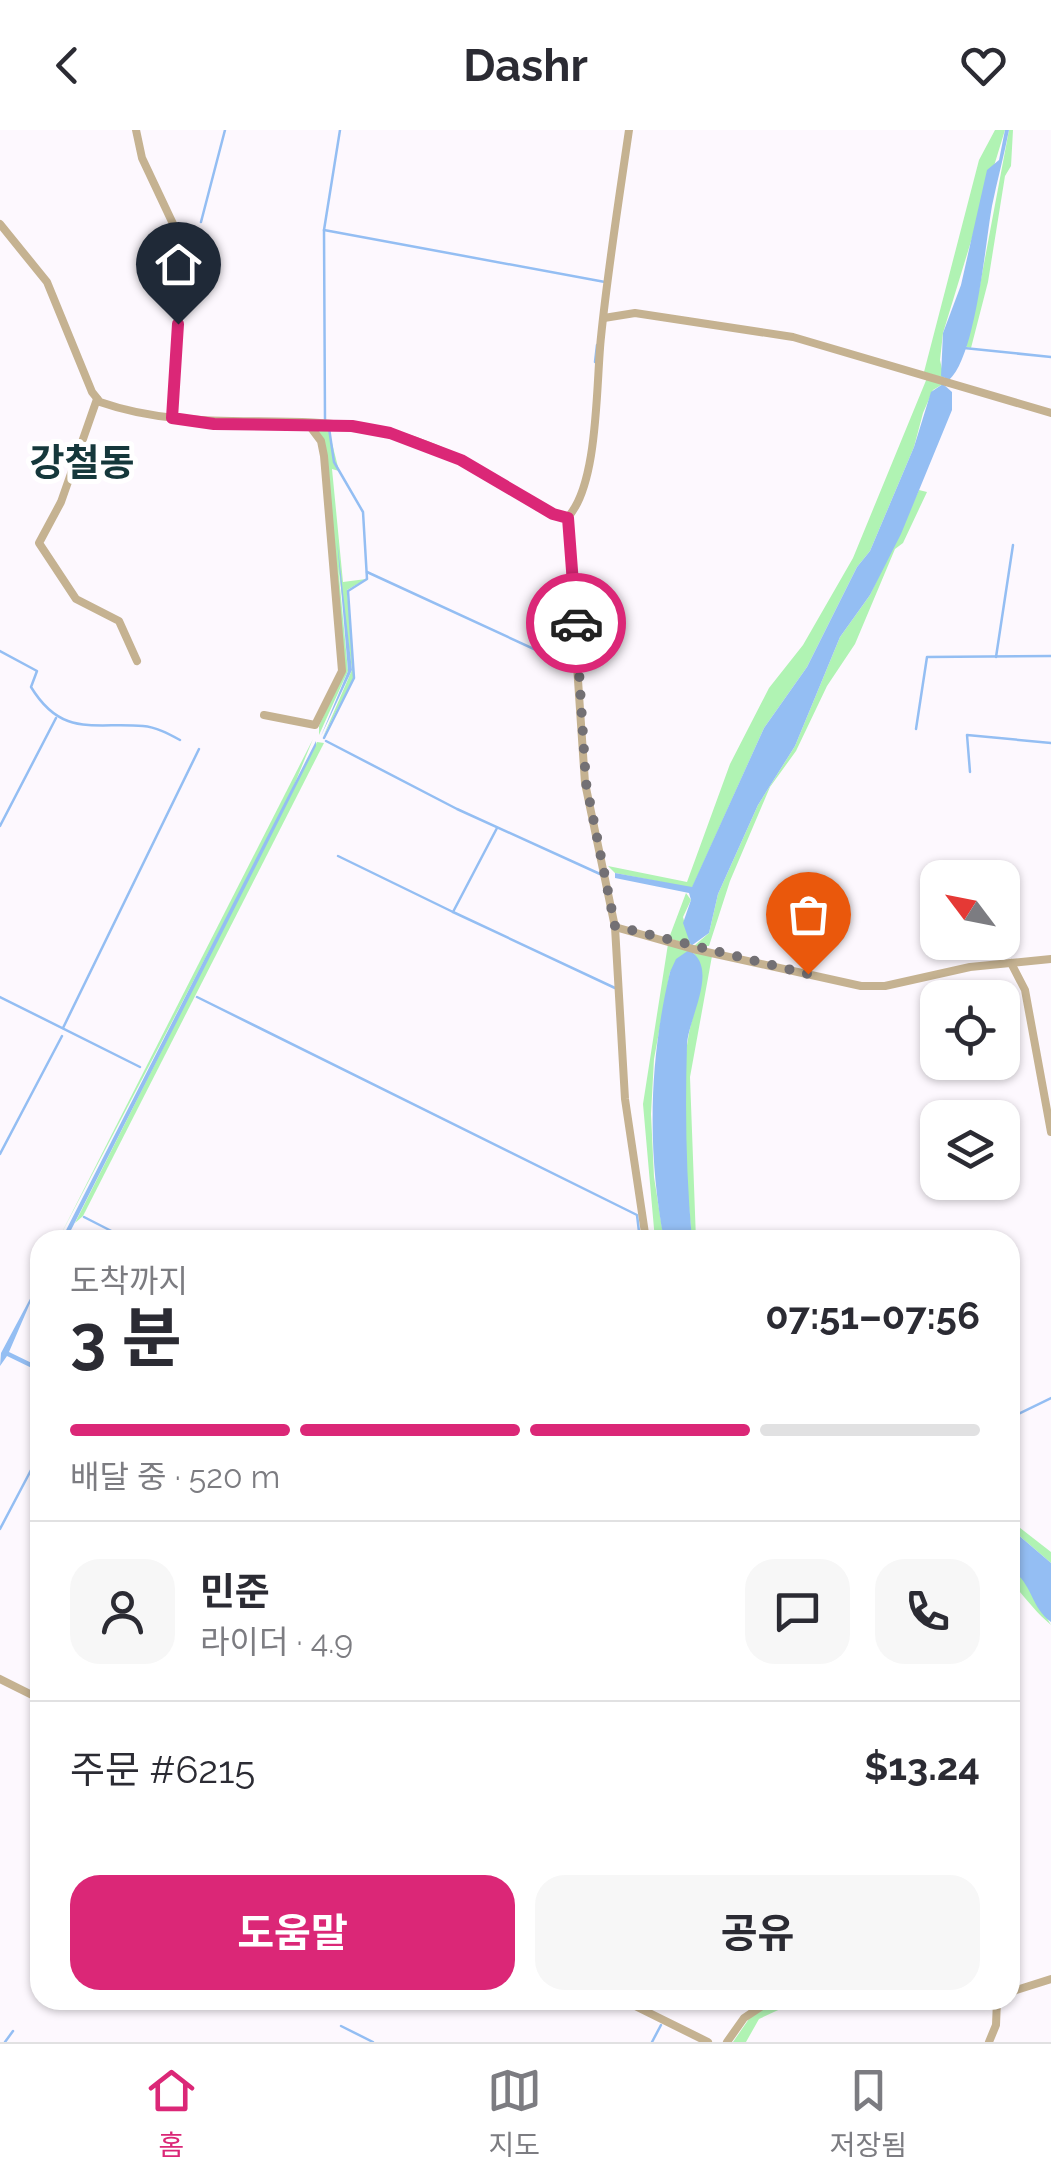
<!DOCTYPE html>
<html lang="ko">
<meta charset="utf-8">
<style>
:root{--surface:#fff;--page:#f7f7f7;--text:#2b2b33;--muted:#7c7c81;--line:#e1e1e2;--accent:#db2777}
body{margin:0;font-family:Raleway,"Noto Sans KR",sans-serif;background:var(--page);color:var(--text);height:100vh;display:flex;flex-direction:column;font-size:38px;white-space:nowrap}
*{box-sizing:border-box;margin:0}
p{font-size:32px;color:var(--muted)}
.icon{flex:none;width:55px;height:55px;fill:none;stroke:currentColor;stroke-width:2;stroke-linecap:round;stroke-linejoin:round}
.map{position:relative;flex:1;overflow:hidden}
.drawer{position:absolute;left:30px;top:1100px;width:990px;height:780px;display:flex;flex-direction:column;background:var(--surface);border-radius:30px;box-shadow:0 2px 8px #0004}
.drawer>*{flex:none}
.needle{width:65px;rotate:302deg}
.tools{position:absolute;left:920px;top:730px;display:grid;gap:20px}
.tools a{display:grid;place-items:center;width:100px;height:100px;border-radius:20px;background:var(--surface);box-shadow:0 2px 8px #0004;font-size:50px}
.pin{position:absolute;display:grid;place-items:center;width:85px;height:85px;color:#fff;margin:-102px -42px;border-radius:50% 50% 50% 0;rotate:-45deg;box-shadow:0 0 10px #0007}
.pin .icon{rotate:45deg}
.courier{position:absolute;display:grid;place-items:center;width:100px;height:100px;margin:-50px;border:8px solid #db2777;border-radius:50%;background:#fff;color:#222;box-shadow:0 2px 12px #0007}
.head em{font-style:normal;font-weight:700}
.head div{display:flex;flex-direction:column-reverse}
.head{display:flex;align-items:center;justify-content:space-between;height:170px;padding:0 40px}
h1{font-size:65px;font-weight:700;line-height:75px}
.bar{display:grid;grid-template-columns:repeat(4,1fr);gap:15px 10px;align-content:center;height:120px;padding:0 40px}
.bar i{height:12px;border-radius:8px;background:var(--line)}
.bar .on{background:var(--accent)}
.bar p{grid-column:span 4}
.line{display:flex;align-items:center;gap:25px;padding:0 40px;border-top:2px solid var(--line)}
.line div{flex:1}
.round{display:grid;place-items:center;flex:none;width:105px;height:105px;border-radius:30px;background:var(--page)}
.action{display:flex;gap:20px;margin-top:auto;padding:20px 40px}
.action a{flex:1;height:115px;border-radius:30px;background:var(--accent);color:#fff;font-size:40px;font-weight:700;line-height:115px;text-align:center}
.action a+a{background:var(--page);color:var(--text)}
header{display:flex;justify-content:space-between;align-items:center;height:130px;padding:0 40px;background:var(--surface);font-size:45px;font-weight:700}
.menu{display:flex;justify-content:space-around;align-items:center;height:140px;border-top:2px solid var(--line);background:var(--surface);font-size:28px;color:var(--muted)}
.menu a{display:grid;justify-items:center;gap:5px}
.menu .on{color:var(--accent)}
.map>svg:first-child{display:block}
.green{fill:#b0f3b3}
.water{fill:#94bef3}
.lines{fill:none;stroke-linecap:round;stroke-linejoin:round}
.stream{stroke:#94bef3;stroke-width:2.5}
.street{stroke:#c5b291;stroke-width:8}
.done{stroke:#737074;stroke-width:10;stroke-dasharray:0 18}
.route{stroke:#db2777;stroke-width:12}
.labels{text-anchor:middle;stroke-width:10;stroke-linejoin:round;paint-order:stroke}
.quarter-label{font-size:38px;font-weight:bold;fill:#15383b;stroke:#fff}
</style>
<header><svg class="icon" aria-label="back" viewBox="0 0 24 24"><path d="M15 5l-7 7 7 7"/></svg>Dashr<svg class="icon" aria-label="heart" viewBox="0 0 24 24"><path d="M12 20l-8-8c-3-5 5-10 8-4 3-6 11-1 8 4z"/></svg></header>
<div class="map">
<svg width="1051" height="1912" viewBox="0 0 1051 1912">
<rect width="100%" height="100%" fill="#fdf8fe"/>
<g class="green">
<polygon points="995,0 1005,0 943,203 940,230 944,248 924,242 979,30"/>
<polygon points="1009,0 1013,0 1011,36 1005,46 988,152 971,218 964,216 979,160"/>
<polygon points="927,248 943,254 933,260 923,283 914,317 870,421 857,437 807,537 764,598 692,758 615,743 608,736 687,752 730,634 769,558 803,515 853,428"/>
<polygon points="314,296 328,297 339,341 332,339 343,452 366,449 347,460 354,547 323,607 352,540 338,436 348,541 319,605 319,596 344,541 325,314"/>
<polygon points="919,360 927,362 903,413 895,419 855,514 827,556 796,621 770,657 730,751 709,816 694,816 709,803 718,764 758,675 795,616 840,507 870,465"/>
<polygon points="313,609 288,670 58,1110"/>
<polygon points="317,612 324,613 83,1086 75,1093"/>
<polygon points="686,763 691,770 683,787 691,816 669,808"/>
<polygon points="668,814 689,820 670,842 654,929 651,984 654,1047 664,1110 655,1110 643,974"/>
<path d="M693 822 712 826 690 947 696 1110H692C686 1043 677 969 689 903 694 875 711 847 693 822Z"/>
<polygon points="1010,1390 1051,1422 1051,1433 1010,1398"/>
<path d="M1010 1439 1022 1445 1051 1495C1035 1482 1025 1467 1010 1451Z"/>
<polygon points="777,1870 789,1870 789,1875 759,1889 746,1912 733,1912 751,1886"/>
</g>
<g class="water">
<path d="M1005 0H1009C1004 26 997 51 992 76 985 115 976 226 949 250L941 246 943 203 961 155 987 40 999 30Z"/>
<polygon points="943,254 952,262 952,280 901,404 870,465 840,507 795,616 758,675 718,764 709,803 691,816 683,793 691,770 689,763 615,748 615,743 692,757 764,598 807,537 857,437 870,421 914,317 931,262"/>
<polygon points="337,410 352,540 321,606 348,541"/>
<path d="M316 611V616C234 782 149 945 66 1110H61Z"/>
<path d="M689 820C720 838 688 888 687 915 685 980 686 1044 692 1110H664C647 1020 649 931 670 842L676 829Z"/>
<polygon points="40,1150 9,1222 40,1237 40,1242 7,1226 0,1236 1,1223"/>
<path d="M1010 1398 1051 1433V1492C1030 1477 1033 1453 1010 1439Z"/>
</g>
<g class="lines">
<g class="stream">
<polyline points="201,92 225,0"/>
<polyline points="324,100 605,152"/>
<polyline points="964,218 1051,227"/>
<polyline points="595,232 597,215"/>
<polyline points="325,290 324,100 340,0"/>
<polyline points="367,442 573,537"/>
<path d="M0 521 37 541 31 557C62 608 94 592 143 596 156 597 169 604 180 610"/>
<polyline points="996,527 1013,415"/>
<polyline points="916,599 927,527 1051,526"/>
<polyline points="324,608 354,548 348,461 367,449 363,382 334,332 329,298"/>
<polyline points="326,611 457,679 600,744"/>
<polyline points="970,642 967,605 1051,613"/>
<polyline points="0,696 56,588"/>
<polyline points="338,726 453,782 497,698"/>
<polyline points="453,782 615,858"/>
<polyline points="0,867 140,937"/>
<polyline points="197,867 637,1085 640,1110"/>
<polyline points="63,898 199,619"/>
<polyline points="0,1024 62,906"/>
<polyline points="84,1087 129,1110"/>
<polyline points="1010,1288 1051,1268"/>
<polyline points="0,1399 40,1323"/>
<polyline points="724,1870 739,1873"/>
<polyline points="341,1896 373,1912"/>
<polyline points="5,1912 13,1901"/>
<polyline points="652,1912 661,1895"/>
</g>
<g class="street">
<polyline points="136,0 142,28 183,115 172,288"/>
<path d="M629 0C619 69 608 138 601 207 596 251 599 356 567 388L585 653 615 797 625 969 646 1110"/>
<path d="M0 94 47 152 92 262 100 272C188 303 278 283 367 298 436 310 495 347 553 385L567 388"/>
<polyline points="604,188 635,183 793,207 1051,283"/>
<polyline points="97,269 61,372 39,413 76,469 119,491 137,531"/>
<polyline points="264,585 315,595 342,541 324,326 321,311 309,295"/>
<polyline points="615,797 693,819 861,856 885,856 970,837 1051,829"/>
<polyline points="1011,833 1025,860 1051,1002"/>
<polyline points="0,1549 40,1569"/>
<polyline points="1010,1862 1051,1849"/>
<polyline points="623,1870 708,1912"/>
<polyline points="727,1912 744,1888 771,1870"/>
<polyline points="989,1912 996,1895 997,1870"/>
</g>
</g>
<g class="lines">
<polyline class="done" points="576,493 586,653 615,796 808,844"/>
<polyline class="route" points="178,194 172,288 214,294 352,296 390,303 461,330 553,384 568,388 576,493"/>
</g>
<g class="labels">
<g class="quarter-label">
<text x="82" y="346">강철동</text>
</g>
</g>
</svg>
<div class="tools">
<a><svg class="needle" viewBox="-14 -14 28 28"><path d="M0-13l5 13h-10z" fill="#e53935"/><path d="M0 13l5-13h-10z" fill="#7c7c81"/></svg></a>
<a><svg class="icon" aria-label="locate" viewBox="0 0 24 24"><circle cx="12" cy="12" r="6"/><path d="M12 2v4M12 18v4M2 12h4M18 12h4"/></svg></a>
<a><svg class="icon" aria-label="layers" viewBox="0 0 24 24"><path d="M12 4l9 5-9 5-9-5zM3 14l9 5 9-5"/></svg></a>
</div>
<div class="pin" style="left:808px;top:844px;background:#ea580c"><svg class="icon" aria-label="bag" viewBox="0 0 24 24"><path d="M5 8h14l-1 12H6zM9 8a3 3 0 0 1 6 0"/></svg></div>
<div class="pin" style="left:178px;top:194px;background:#1f2937"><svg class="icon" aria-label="home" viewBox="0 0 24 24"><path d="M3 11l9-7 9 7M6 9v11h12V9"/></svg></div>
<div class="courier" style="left:576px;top:493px"><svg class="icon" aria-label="car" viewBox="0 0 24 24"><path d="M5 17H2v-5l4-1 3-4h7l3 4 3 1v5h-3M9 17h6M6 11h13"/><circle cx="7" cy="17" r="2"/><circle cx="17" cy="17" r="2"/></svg></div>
<section class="drawer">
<div class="head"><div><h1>3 분</h1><p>도착까지</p></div><em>07:51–07:56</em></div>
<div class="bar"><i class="on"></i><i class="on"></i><i class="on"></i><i></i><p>배달 중 · 520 m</p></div>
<div class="line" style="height:180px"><a class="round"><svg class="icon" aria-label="person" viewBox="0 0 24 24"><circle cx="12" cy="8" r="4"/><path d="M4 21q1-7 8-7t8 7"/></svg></a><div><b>민준</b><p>라이더 · 4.9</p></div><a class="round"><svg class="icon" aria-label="chat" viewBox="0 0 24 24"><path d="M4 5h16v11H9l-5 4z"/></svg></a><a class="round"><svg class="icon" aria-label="phone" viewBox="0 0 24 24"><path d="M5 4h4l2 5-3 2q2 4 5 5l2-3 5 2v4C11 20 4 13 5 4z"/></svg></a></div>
<div class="line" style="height:130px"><div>주문 #6215</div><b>$13.24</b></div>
<div class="action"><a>도움말</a><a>공유</a></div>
</section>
</div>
<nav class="menu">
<a class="on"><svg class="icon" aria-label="home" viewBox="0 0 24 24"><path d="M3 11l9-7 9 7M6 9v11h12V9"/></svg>홈</a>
<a><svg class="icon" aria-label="map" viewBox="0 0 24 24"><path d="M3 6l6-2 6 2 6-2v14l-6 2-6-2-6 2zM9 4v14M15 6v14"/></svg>지도</a>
<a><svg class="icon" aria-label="saved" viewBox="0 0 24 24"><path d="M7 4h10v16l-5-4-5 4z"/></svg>저장됨</a>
</nav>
